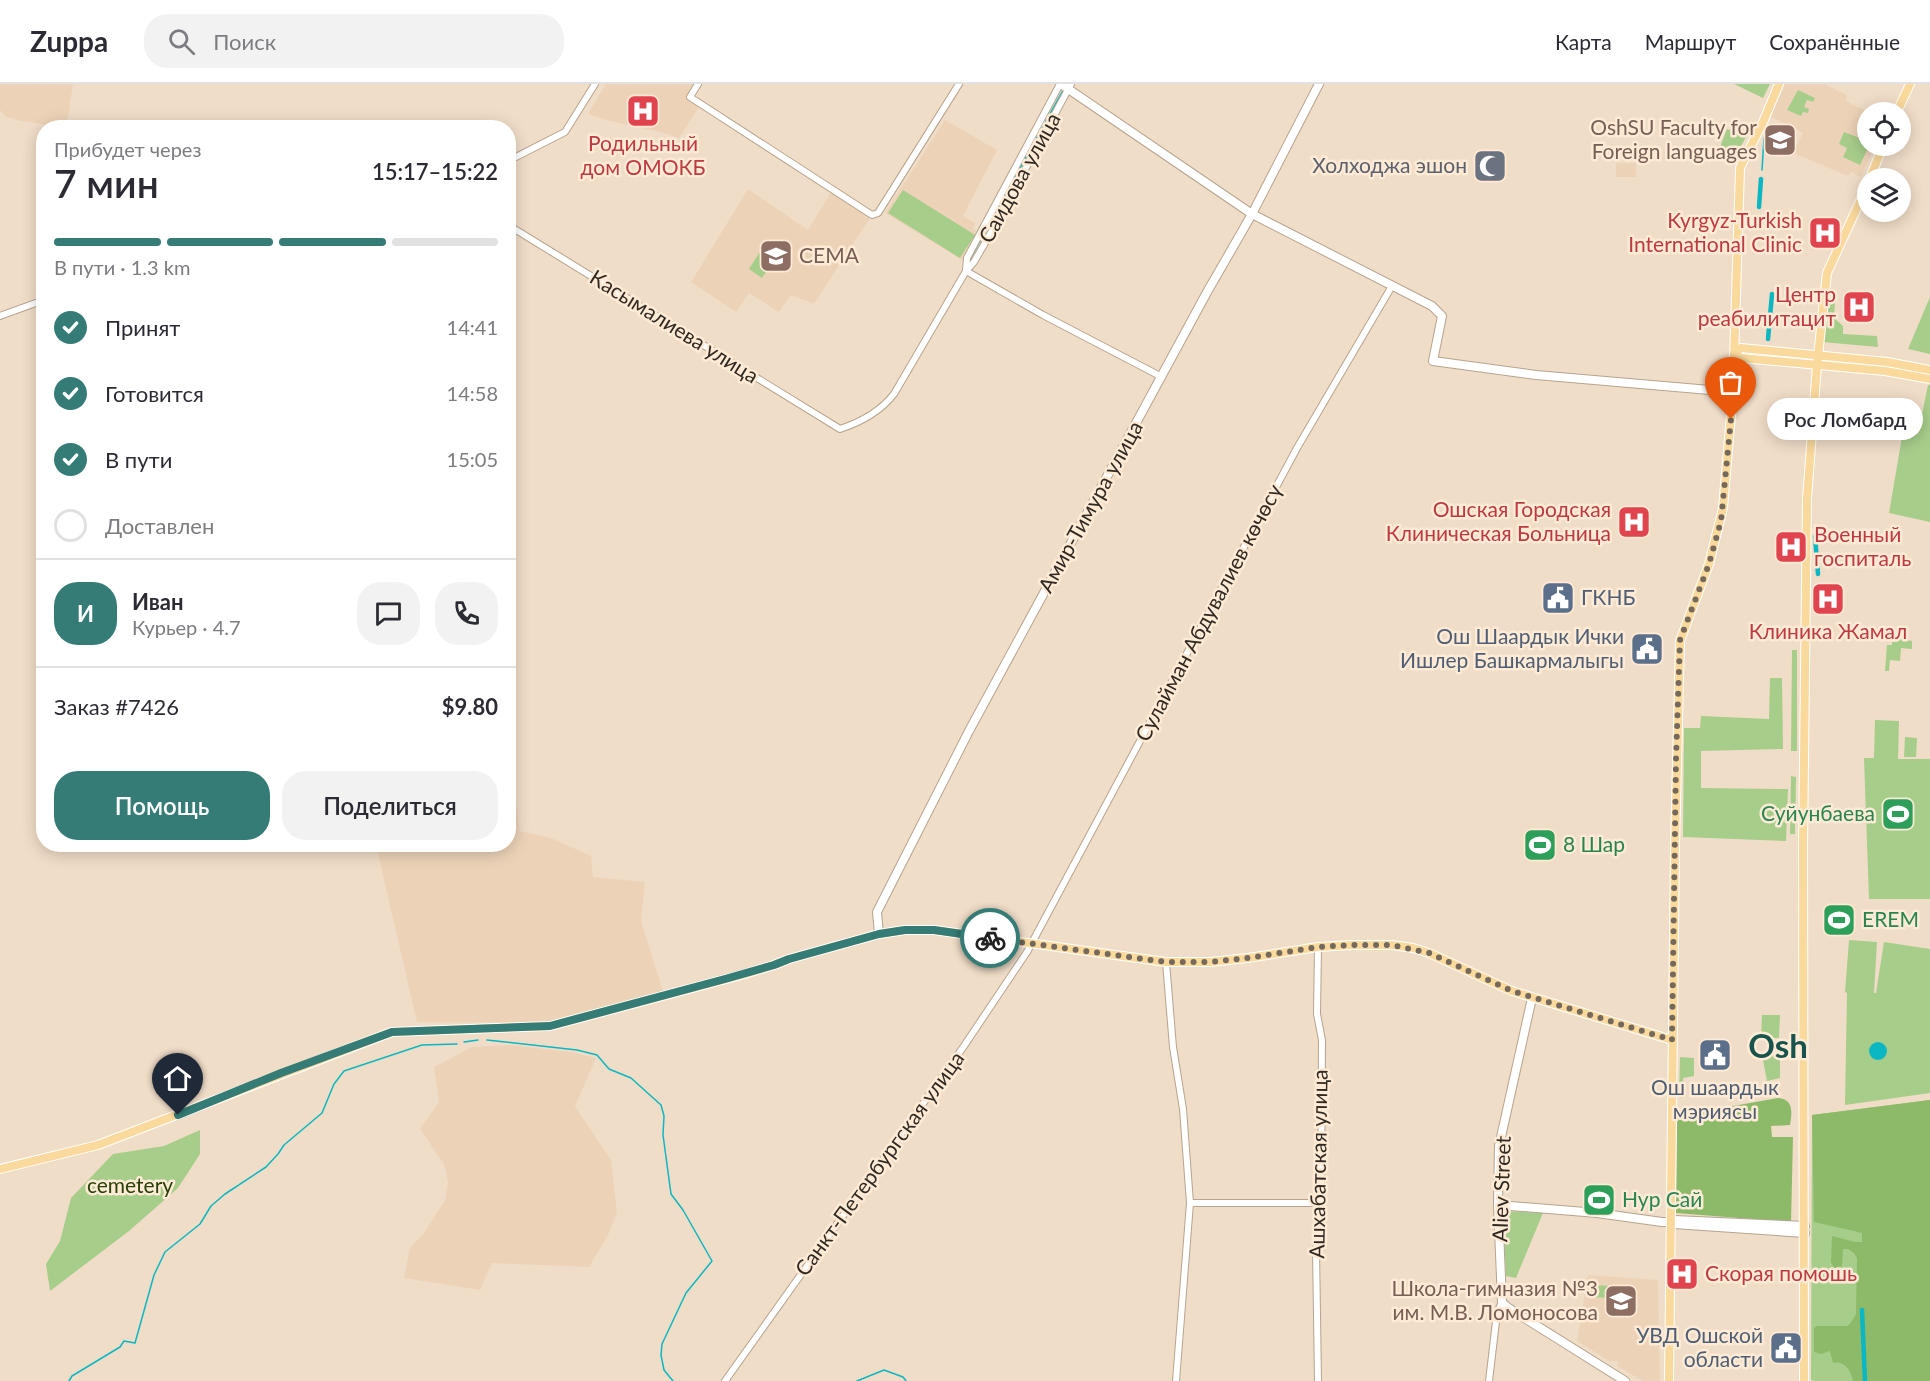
<!DOCTYPE html>
<html lang="ru">
<meta charset="utf-8">
<style>
:root{--surface:#fff;--page:#f2f2f3;--text:#2b2b33;--muted:#7c7c81;--line:#e1e1e2;--accent:#347c75}
body{margin:0;font-family:Lato,sans-serif;background:var(--page);color:var(--text);height:100vh;display:flex;flex-direction:column;font-size:22px;white-space:nowrap}
*{box-sizing:border-box;margin:0}
p{font-size:20px;color:var(--muted)}
.icon{flex:none;width:33px;height:33px;fill:none;stroke:currentColor;stroke-width:2;stroke-linecap:round;stroke-linejoin:round}
.map{position:relative;flex:1;overflow:hidden}
.sheet{position:absolute;left:36px;top:36px;width:480px;height:732px;display:flex;flex-direction:column;background:var(--surface);border-radius:24px;box-shadow:0 3px 15px #0003}
.sheet>*{flex:none}
.fabs{position:absolute;left:1857px;top:18px;display:grid;gap:12px}
.fabs a{display:grid;place-items:center;width:54px;height:54px;border-radius:50%;background:var(--surface);box-shadow:0 3px 15px #0003;font-size:30px}
.pin{position:absolute;display:grid;place-items:center;width:51px;height:51px;color:#fff;margin:-62px -26px;border-radius:50% 50% 50% 0;rotate:-45deg;box-shadow:0 0 6px #0007}
.pin .icon{rotate:45deg}
.courier{position:absolute;display:grid;place-items:center;width:60px;height:60px;margin:-30px;border:4px solid #347c75;border-radius:50%;background:#fff;color:#222;box-shadow:0 2px 8px #0007}
.bubble{position:absolute;height:42px;border-radius:21px;background:var(--surface);box-shadow:0 3px 15px #0003;font-size:20px;font-weight:600;line-height:42px;text-align:center}
.head em{font-style:normal;font-weight:600}
.head div{display:flex;flex-direction:column-reverse}
.head{display:flex;align-items:center;justify-content:space-between;height:102px;padding:0 18px}
h1{font-size:39px;font-weight:600;line-height:45px}
.bar{display:grid;grid-template-columns:repeat(4,1fr);gap:9px 6px;align-content:center;height:72px;padding:0 18px}
.bar i{height:8px;border-radius:4px;background:var(--line)}
.bar .active{background:var(--accent)}
.bar p{grid-column:span 4}
.line{display:flex;align-items:center;gap:15px;padding:0 18px;border-top:2px solid var(--line)}
.line div{flex:1}
.round{display:grid;place-items:center;flex:none;width:63px;height:63px;border-radius:24px;background:var(--page)}
ol{padding:0 18px;list-style:none}
li{display:flex;align-items:center;gap:18px;height:66px}
li p{margin-inline-start:auto}
li .icon{padding:6px;border-radius:50%;background:var(--accent);color:#fff;stroke-width:4}
li:last-child{color:var(--muted)}
li i{width:33px;height:33px;border:3px solid var(--line);border-radius:50%}
.primary-button{display:flex;gap:12px;margin-top:auto;padding:12px 18px}
.primary-button a{flex:1;height:69px;border-radius:24px;background:var(--accent);color:#fff;font-size:24px;font-weight:600;line-height:69px;text-align:center}
.primary-button a+a{background:var(--page);color:var(--text)}
header{display:flex;align-items:center;gap:36px;box-sizing:border-box;height:84px;padding:0 30px;background:var(--surface);border-bottom:2px solid var(--line)}
header strong{font-size:28px}
nav{display:flex;gap:33px;margin-inline-start:auto;font-size:21px}
.search{width:420px;height:54px;background:var(--page);display:flex;align-items:center;gap:15px;box-sizing:border-box;padding:0 21px;border-radius:24px;color:var(--muted);font-size:22px}
.map>svg:first-child{display:block}
.built{fill:#ecd3b8}
.green{fill:#a7cd8b}
.forest{fill:#8dba69}
.water{fill:#0bb7c2}
.lines{fill:none;stroke-linecap:round;stroke-linejoin:round}
.stream{stroke:#0bb7c2;stroke-width:1.5}
.canal{stroke:#0bb7c2;stroke-width:4.5}
.tertiary-casing{stroke:#b6a490;stroke-width:8}
.secondary-casing{stroke:#b6a490;stroke-width:10}
.primary-casing{stroke:#fff;stroke-width:10}
.tertiary{stroke:#fff;stroke-width:6}
.secondary{stroke:#fff;stroke-width:8}
.primary{stroke:#fad99d;stroke-width:8}
.done{stroke:#74695c;stroke-width:6;stroke-dasharray:0 10.8}
.route{stroke:#347c75;stroke-width:8}
.labels{text-anchor:middle;stroke-width:5;stroke-linejoin:round;paint-order:stroke}
.education-label{font-size:21px;fill:#785e54;stroke:#feead5;text-anchor:end}
.health-label{font-size:21px;fill:#be3a42;stroke:#feead5;text-anchor:end}
.worship-label{font-size:21px;fill:#5b616d;stroke:#feead5;text-anchor:end}
.street-label{font-size:21px;fill:#312a22;stroke:#feead5}
.service-label{font-size:21px;fill:#4e5e75;stroke:#feead5;text-anchor:end}
.leisure-label{font-size:21px;fill:#27864d;stroke:#feead5;text-anchor:start}
.park-label{font-size:21px;fill:#254106;stroke:#feead5}
.town-label{font-size:33px;font-weight:bold;fill:#18534e;stroke:#feead5}
</style>
<header>
<strong>Zuppa</strong>
<div class="search"><svg class="icon" aria-label="search" viewBox="0 0 24 24"><circle cx="10" cy="10" r="6"/><path d="M15 15l6 6"/></svg>Поиск</div>
<nav><a>Карта</a><a>Маршрут</a><a>Сохранённые</a></nav>
</header>
<div class="map">
<svg width="1930" height="1297" viewBox="0 0 1930 1297">
<rect width="100%" height="100%" fill="#f0ddc8"/>
<g class="built">
<polygon points="0,0 73,0 68,34 61,43 16,36 5,32 0,26"/>
<polygon points="606,0 695,0 686,14 699,23 679,54 656,47 606,36 588,30"/>
<polygon points="1784,0 1825,0 1847,11 1846,17 1868,28 1868,62 1875,62 1861,93 1852,88 1848,92 1793,69 1803,49 1769,32"/>
<polygon points="945,36 997,66 963,132 975,139 973,145 979,149 962,176 885,129"/>
<rect x="1616" y="79" width="20" height="14"/>
<polygon points="748,105 808,146 833,105 872,131 814,220 791,211 779,228 749,209 736,228 691,198"/>
<polygon points="509,718 516,718 520,747 551,754 591,772 593,793 645,798 641,837 663,907 553,939 417,938 376,761 508,760"/>
<polygon points="510,961 571,968 596,974 575,1022 611,1076 617,1129 608,1151 589,1183 492,1179 480,1206 404,1194 410,1164 424,1149 445,1116 448,1098 444,1080 420,1045 439,1018 434,983 472,963"/>
<polygon points="1588,1191 1658,1196 1660,1297 1643,1297 1617,1282 1618,1277 1609,1277 1577,1257"/>
</g>
<g class="green">
<polygon points="1734,0 1770,0 1763,14"/>
<polygon points="1798,6 1815,14 1813,18 1807,16 1804,23 1809,25 1808,29 1803,28 1801,32 1787,26"/>
<polygon points="1727,45 1746,53 1733,77 1720,75 1721,60"/>
<polygon points="1844,48 1867,57 1869,62 1860,81 1843,73 1847,64 1839,60"/>
<polygon points="903,106 975,151 960,174 888,129"/>
<polygon points="763,163 776,173 762,194 749,185"/>
<polygon points="1930,213 1930,270 1908,265"/>
<polygon points="1827,216 1835,217 1834,234 1843,242 1843,250 1877,252 1878,263 1822,258"/>
<polygon points="1928,301 1930,301 1930,438 1889,429 1903,347 1918,350"/>
<polygon points="1898,555 1912,557 1912,565 1901,564 1900,577 1890,576 1889,587 1885,587 1887,561 1892,561 1892,558 1898,558"/>
<polygon points="1792,566 1797,566 1797,667 1791,667"/>
<polygon points="1770,594 1782,594 1783,665 1701,667 1701,704 1788,705 1786,757 1683,753 1684,644 1700,644 1701,632 1769,635"/>
<polygon points="1875,636 1899,637 1898,675 1930,675 1930,815 1869,815 1864,674 1874,674"/>
<polygon points="1905,653 1917,654 1916,673 1904,673"/>
<polygon points="1791,692 1796,693 1795,750 1790,750"/>
<polygon points="1849,856 1877,858 1874,909 1876,909 1884,858 1930,865 1930,1009 1845,1021 1847,909 1845,908"/>
<polygon points="1762,931 1780,931 1779,954 1761,954"/>
<polygon points="1780,970 1780,994 1767,997 1762,971"/>
<polygon points="1680,973 1694,974 1694,992 1683,994 1686,1013 1679,1014"/>
<polygon points="1930,1016 1930,1297 1814,1297 1811,1296 1812,1031"/>
<polygon points="200,1046 200,1070 178,1104 129,1147 50,1207 46,1180 60,1157 71,1114 113,1070 164,1062"/>
<polygon points="1503,1127 1543,1129 1516,1194 1506,1192"/>
<polygon points="1589,1201 1612,1202 1611,1214 1589,1213"/>
</g>
<g class="forest">
<path d="M1778 1014C1794 1015 1792 1029 1790 1041L1771 1042 1772 1053H1793L1791 1138 1676 1129 1677 1032Z"/>
<path d="M1930 1016V1297H1853C1851 1287 1845 1276 1833 1279L1830 1267 1821 1270 1814 1268V1244L1817 1242H1847L1850 1240 1856 1230 1857 1174 1854 1169 1848 1165H1843L1842 1182 1834 1184 1831 1178 1832 1152 1855 1158H1862V1149L1814 1138 1812 1031Z"/>
</g>
<circle class="water" cx="1878" cy="967" r="9"/>
<g class="lines">
<g class="stream">
<polyline points="1766,50 1770,41"/>
<polyline points="1762,86 1764,54"/>
<polyline points="970,175 1062,8"/>
<polyline points="487,956 577,966 597,971 609,985 631,994 661,1021 664,1032 663,1051 671,1110 683,1126 712,1177 686,1209 662,1260 661,1271 664,1286 673,1297"/>
<polyline points="464,958 478,956"/>
<polyline points="69,1297 72,1292 120,1263 124,1257 135,1259 154,1191 165,1168 200,1140 211,1122 225,1110 266,1083 278,1070 284,1061 322,1029 334,1000 344,987 422,961 457,960"/>
<polyline points="857,1297 884,1286 903,1293 906,1297"/>
</g>
<g class="canal">
<polyline points="1759,123 1761,95"/>
<polyline points="1768,255 1772,210"/>
<polyline points="1815,452 1818,490"/>
<polyline points="1862,1226 1865,1297"/>
</g>
<g class="tertiary-casing">
<g id="tertiary">
<polyline points="698,0 690,13 872,131 878,129 959,0"/>
<polyline points="508,77 565,48 595,0"/>
<path d="M508 141 840 345C861 338 880 328 894 310L966 187 974 178 993 145 1071 0"/>
<polyline points="966,186 967,174 1060,0"/>
<polyline points="966,187 1043,231 1162,293"/>
<polyline points="0,232 44,216"/>
<polyline points="1318,863 1317,930 1322,956 1321,1119 1316,1165 1318,1297"/>
<polyline points="1166,878 1173,963 1183,1025 1190,1119 1176,1297"/>
<polyline points="1190,1119 1321,1119"/>
<polyline points="725,1297 964,962 1027,868 1297,364 1392,202"/>
<polyline points="1489,1297 1497,1229 1502,1218"/>
</g>
</g>
<g class="secondary-casing">
<g id="secondary">
<polyline points="1061,0 1252,130 1432,222 1442,232 1433,277 1536,291 1733,308"/>
<polyline points="879,850 877,828 969,647 1206,210 1252,130 1319,0"/>
<polyline points="1532,914 1499,1062 1498,1121 1502,1218 1507,1223 1625,1297"/>
<polyline points="1498,1121 1597,1129 1662,1138 1670,1138 1674,1140 1805,1149"/>
<polyline points="1674,1136 1805,1142"/>
</g>
</g>
<g class="primary-casing">
<g id="primary">
<polyline points="1897,28 1910,0"/>
<polyline points="1870,94 1883,62"/>
<polyline points="1734,270 1741,264 1887,278 1930,286"/>
<polyline points="1734,270 1741,274 1885,287 1930,295"/>
<polyline points="0,1085 98,1061 392,948 550,942 745,890 774,881 789,875 879,850 905,846 934,846 1166,878 1210,878 1248,874 1318,863 1352,861 1392,861 1413,864 1429,869 1512,907 1672,956"/>
<polyline points="1669,1297 1675,761 1680,557 1709,480 1723,424 1733,308 1740,84 1764,36 1779,0"/>
<polyline points="1804,1297 1803,762 1807,415 1817,281 1827,189 1868,100"/>
</g>
</g>
<use href="#tertiary" class="tertiary"/>
<use href="#secondary" class="secondary"/>
<use href="#primary" class="primary"/>
</g>
<g class="lines">
<polyline class="done" points="990,854 1166,878 1210,878 1248,874 1318,863 1352,861 1392,861 1429,869 1512,907 1672,956 1676,675 1680,556 1709,480 1721,437 1731,335"/>
<polyline class="route" points="178,1031 281,989 392,948 550,942 725,895 774,881 789,875 879,850 905,846 934,846 990,854"/>
</g>
<defs>
<g id="hospital-square" transform="scale(1.725)"><rect x="-9" y="-9" width="18" height="18" rx="4" fill="#e0444e" stroke="#feead5"/><path d="M-5-5h3v3.5h4V-5h3V5h-3V1.5h-4V5h-3Z" fill="#fff"/></g>
<g id="university-square" transform="scale(1.725)"><rect x="-9" y="-9" width="18" height="18" rx="4" fill="#8d6e63" stroke="#feead5"/><path d="M0-5L7-2L0 1L-7-2ZM-4 1L0 2.5L4 1V4Q0 6-4 4Z" fill="#fff"/></g>
<g id="mosque-square" transform="scale(1.725)"><rect x="-9" y="-9" width="18" height="18" rx="4" fill="#6b7280" stroke="#feead5"/><path d="M3.5-4.9A6 6 0 1 0 3.5 4.9A5 5 0 1 1 3.5-4.9Z" fill="#fff"/></g>
<g id="school-square" transform="scale(1.725)"><rect x="-9" y="-9" width="18" height="18" rx="4" fill="#8d6e63" stroke="#feead5"/><path d="M0-5L7-2L0 1L-7-2ZM-4 1L0 2.5L4 1V4Q0 6-4 4Z" fill="#fff"/></g>
<g id="civic-square" transform="scale(1.725)"><rect x="-9" y="-9" width="18" height="18" rx="4" fill="#5c6f8a" stroke="#feead5"/><path d="M-.6-6.5H3V-4.5H.6V-3L4-1V1h2V6H-6V1h2V-1L-.6-3ZM-1.2 2.5V6h2.4V2.5Z" fill="#fff"/></g>
<g id="stadium-square" transform="scale(1.725)"><rect x="-9" y="-9" width="18" height="18" rx="4" fill="#2e9e5b" stroke="#feead5"/><path d="M0-5a6.5 5 0 1 0 0 10a6.5 5 0 1 0 0-10ZM-3.5-1.8h7v3.6h-7Z" fill="#fff"/></g>
</defs>
<g fill-rule="evenodd">
<use href="#hospital-square" x="643" y="27"/>
<use href="#university-square" x="1780" y="56"/>
<use href="#mosque-square" x="1490" y="82"/>
<use href="#hospital-square" x="1825" y="149"/>
<use href="#school-square" x="776" y="172"/>
<use href="#hospital-square" x="1859" y="223"/>
<use href="#hospital-square" x="1634" y="438"/>
<use href="#hospital-square" x="1791" y="463"/>
<use href="#civic-square" x="1558" y="514"/>
<use href="#hospital-square" x="1828" y="515"/>
<use href="#civic-square" x="1647" y="565"/>
<use href="#stadium-square" x="1898" y="730"/>
<use href="#stadium-square" x="1540" y="761"/>
<use href="#stadium-square" x="1839" y="836"/>
<use href="#civic-square" x="1715" y="971"/>
<use href="#stadium-square" x="1599" y="1116"/>
<use href="#hospital-square" x="1682" y="1190"/>
<use href="#school-square" x="1621" y="1217"/>
<use href="#civic-square" x="1786" y="1264"/>
</g>
<g class="labels">
<g class="education-label">
<text x="1757" y="51">OshSU Faculty for<tspan x="1757" dy="24">Foreign languages</tspan></text>
<text x="799" y="179" text-anchor="start">СЕМА</text>
<text x="1598" y="1212">Школа-гимназия №3<tspan x="1598" dy="24">им. М.В. Ломоносова</tspan></text>
</g>
<g class="health-label">
<text x="643" y="67" text-anchor="middle">Родильный<tspan x="643" dy="24">дом ОМОКБ</tspan></text>
<text x="1802" y="144">Kyrgyz-Turkish<tspan x="1802" dy="24">International Clinic</tspan></text>
<text x="1836" y="218">Центр<tspan x="1836" dy="24">реабилитацит</tspan></text>
<text x="1611" y="433">Ошская Городская<tspan x="1611" dy="24">Клиническая Больница</tspan></text>
<text x="1814" y="458" text-anchor="start">Военный<tspan x="1814" dy="24">госпиталь</tspan></text>
<text x="1828" y="555" text-anchor="middle">Клиника Жамал</text>
<text x="1705" y="1197" text-anchor="start">Скорая помошь</text>
</g>
<g class="worship-label">
<text x="1467" y="89">Холходжа эшон</text>
</g>
<g class="street-label">
<text transform="translate(1020 94) rotate(-61)" y="7">Саидова улица</text>
<text transform="translate(674 243) rotate(32)" y="7">Касымалиева улица</text>
<text transform="translate(1091 423) rotate(-61)" y="7">Амир-Тимура улица</text>
<text transform="translate(1209 529) rotate(-62)" y="7">Сулайман Абдувалиев көчөсү</text>
<text transform="translate(880 1080) rotate(-54)" y="7">Санкт-Петербургская улица</text>
<text transform="translate(1319 1080) rotate(-89)" y="7">Ашхабатская улица</text>
<text transform="translate(1502 1105) rotate(-88)" y="7">Aliev Street</text>
</g>
<g class="service-label">
<text x="1581" y="521" text-anchor="start">ГКНБ</text>
<text x="1624" y="560">Ош Шаардык Ички<tspan x="1624" dy="24">Ишлер Башкармалыгы</tspan></text>
<text x="1715" y="1011" text-anchor="middle">Ош шаардык<tspan x="1715" dy="24">мэриясы</tspan></text>
<text x="1763" y="1259">УВД Ошской<tspan x="1763" dy="24">области</tspan></text>
</g>
<g class="leisure-label">
<text x="1875" y="737" text-anchor="end">Суйунбаева</text>
<text x="1563" y="768">8 Шар</text>
<text x="1862" y="843">EREM</text>
<text x="1622" y="1123">Нур Сай</text>
</g>
<g class="park-label">
<text x="130" y="1109">cemetery</text>
</g>
<g class="town-label">
<text x="1778" y="974">Osh</text>
</g>
</g>
</svg>
<div class="fabs">
<a><svg class="icon" aria-label="locate" viewBox="0 0 24 24"><circle cx="12" cy="12" r="6"/><path d="M12 2v4M12 18v4M2 12h4M18 12h4"/></svg></a>
<a><svg class="icon" aria-label="layers" viewBox="0 0 24 24"><path d="M12 4l9 5-9 5-9-5zM3 14l9 5 9-5"/></svg></a>
</div>
<div class="pin" style="left:1731px;top:335px;background:#ea580c"><svg class="icon" aria-label="bag" viewBox="0 0 24 24"><path d="M5 8h14l-1 12H6zM9 8a3 3 0 0 1 6 0"/></svg></div>
<div class="pin" style="left:178px;top:1031px;background:#1f2937"><svg class="icon" aria-label="home" viewBox="0 0 24 24"><path d="M3 11l9-7 9 7M6 9v11h12V9"/></svg></div>
<div class="courier" style="left:990px;top:854px"><svg class="icon" aria-label="bike" viewBox="0 0 24 24"><circle cx="6" cy="16" r="4"/><circle cx="18" cy="16" r="4"/><path d="M6 16l4-8h5l3 8M10 8l3 8H6M13 5h3"/></svg></div>
<div class="bubble" style="left:1767px;top:314px;width:156px">Рос Ломбард</div>
<section class="sheet">
<div class="head"><div><h1>7 мин</h1><p>Прибудет через</p></div><em>15:17–15:22</em></div>
<div class="bar"><i class="active"></i><i class="active"></i><i class="active"></i><i></i><p>В пути · 1.3 km</p></div>
<ol>
<li><svg class="icon" aria-label="check" viewBox="0 0 24 24"><path d="M5 12l5 5 9-10"/></svg>Принят<p>14:41</p></li>
<li><svg class="icon" aria-label="check" viewBox="0 0 24 24"><path d="M5 12l5 5 9-10"/></svg>Готовится<p>14:58</p></li>
<li><svg class="icon" aria-label="check" viewBox="0 0 24 24"><path d="M5 12l5 5 9-10"/></svg>В пути<p>15:05</p></li>
<li><i></i>Доставлен</li>
</ol>
<div class="line" style="height:108px"><b class="round" style="background:var(--accent);color:#fff">И</b><div><b>Иван</b><p>Курьер · 4.7</p></div><a class="round"><svg class="icon" aria-label="chat" viewBox="0 0 24 24"><path d="M4 5h16v11H9l-5 4z"/></svg></a><a class="round"><svg class="icon" aria-label="phone" viewBox="0 0 24 24"><path d="M5 4h4l2 5-3 2q2 4 5 5l2-3 5 2v4C11 20 4 13 5 4z"/></svg></a></div>
<div class="line" style="height:78px"><div>Заказ #7426</div><b>$9.80</b></div>
<div class="primary-button"><a>Помощь</a><a>Поделиться</a></div>
</section>
</div>
